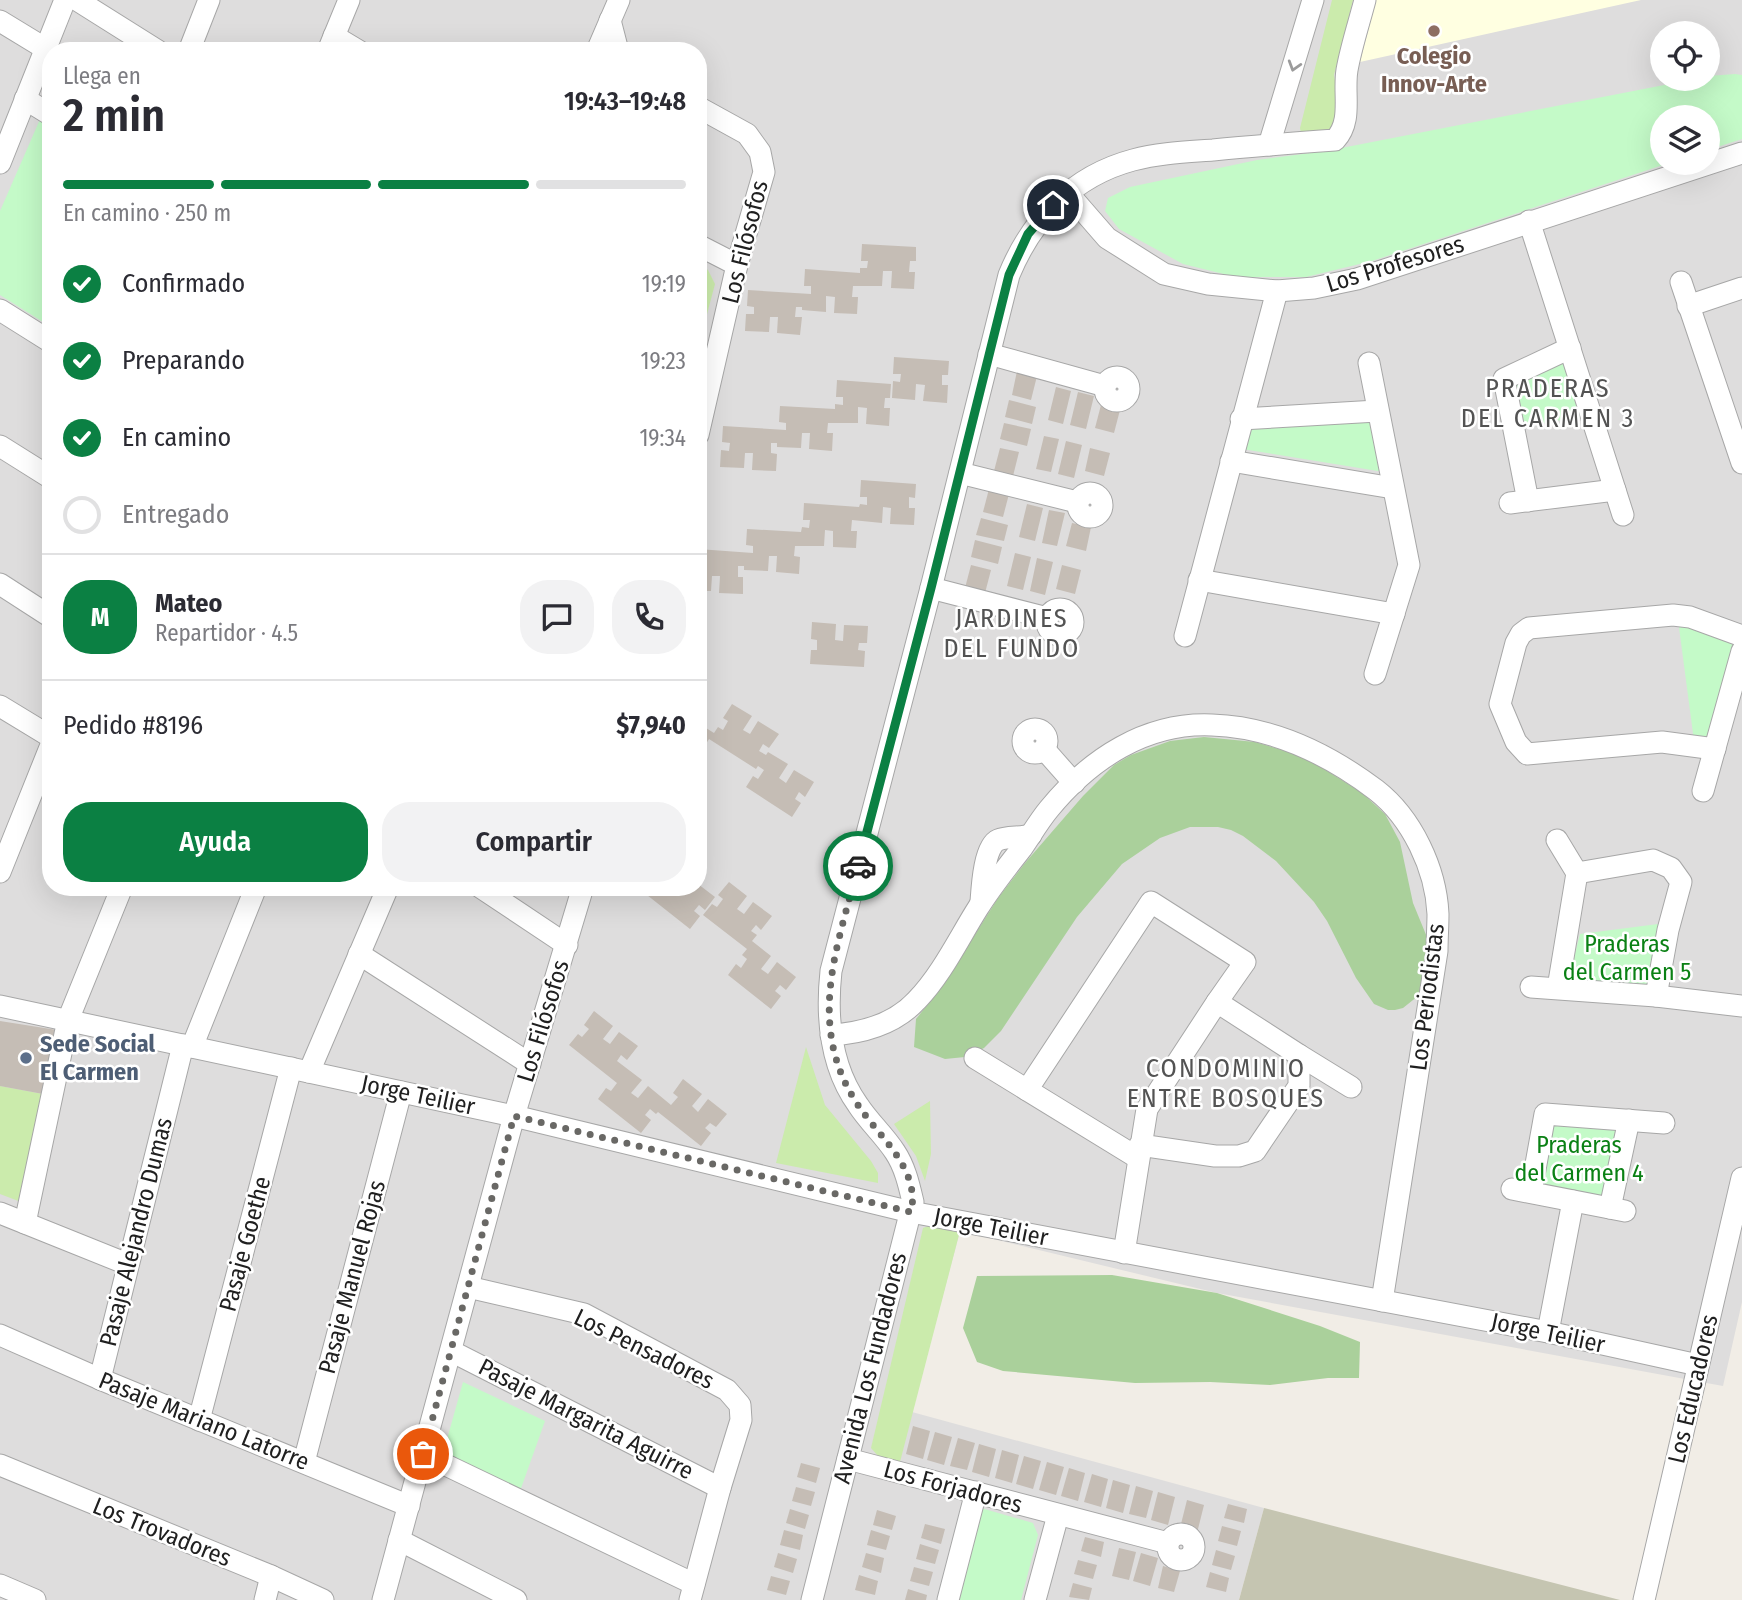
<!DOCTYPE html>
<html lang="es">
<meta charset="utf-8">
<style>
:root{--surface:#fff;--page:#f2f2f3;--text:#2b2b33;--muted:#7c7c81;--line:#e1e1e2;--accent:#0b8043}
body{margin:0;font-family:"Fira Sans Condensed",sans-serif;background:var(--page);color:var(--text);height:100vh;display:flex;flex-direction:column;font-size:26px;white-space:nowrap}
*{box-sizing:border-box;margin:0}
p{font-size:23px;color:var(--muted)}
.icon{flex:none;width:38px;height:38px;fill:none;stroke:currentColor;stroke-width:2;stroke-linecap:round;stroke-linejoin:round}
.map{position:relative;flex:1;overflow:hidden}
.details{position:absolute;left:42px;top:42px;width:665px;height:854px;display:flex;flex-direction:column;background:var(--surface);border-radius:28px;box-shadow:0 7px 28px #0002}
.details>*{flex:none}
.fabs{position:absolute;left:1650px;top:21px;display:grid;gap:14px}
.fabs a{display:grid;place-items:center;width:70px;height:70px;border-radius:50%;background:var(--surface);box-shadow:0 7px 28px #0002;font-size:35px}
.pin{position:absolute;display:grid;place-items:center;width:60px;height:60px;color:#fff;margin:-30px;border:4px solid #fff;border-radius:50%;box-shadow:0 2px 7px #0007}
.courier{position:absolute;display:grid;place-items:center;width:70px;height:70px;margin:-35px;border:5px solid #0b8043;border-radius:50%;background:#fff;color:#222;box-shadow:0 2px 9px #0007}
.summary em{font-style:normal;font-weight:600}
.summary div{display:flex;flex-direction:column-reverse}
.summary{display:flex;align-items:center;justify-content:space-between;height:119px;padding:0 21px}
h1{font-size:46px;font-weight:600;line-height:52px}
.bar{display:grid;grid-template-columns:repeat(4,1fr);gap:10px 7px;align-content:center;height:84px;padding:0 21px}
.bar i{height:9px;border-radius:5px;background:var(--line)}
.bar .on{background:var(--accent)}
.bar p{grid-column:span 4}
.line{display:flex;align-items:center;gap:18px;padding:0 21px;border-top:2px solid var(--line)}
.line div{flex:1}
.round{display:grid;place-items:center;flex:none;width:74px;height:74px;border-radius:28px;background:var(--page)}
ol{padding:0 21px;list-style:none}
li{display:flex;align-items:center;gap:21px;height:77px}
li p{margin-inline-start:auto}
li .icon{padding:7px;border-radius:50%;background:var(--accent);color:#fff;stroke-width:4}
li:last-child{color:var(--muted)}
li i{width:38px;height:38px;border:4px solid var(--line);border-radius:50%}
.button{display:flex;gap:14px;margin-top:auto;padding:14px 21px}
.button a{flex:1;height:80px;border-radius:28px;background:var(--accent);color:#fff;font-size:28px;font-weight:600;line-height:80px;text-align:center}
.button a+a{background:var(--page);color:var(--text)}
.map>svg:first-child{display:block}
.residential{fill:#dedddd;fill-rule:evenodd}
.education{fill:#ffffe1}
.construction{fill:#c5c5b1}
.grass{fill:#cbebac}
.forest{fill:#aad09b}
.park{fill:#c4fac8}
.building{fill:#c5bdb5}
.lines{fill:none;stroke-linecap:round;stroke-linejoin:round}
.street-casing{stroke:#a7a7a7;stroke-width:23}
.street{stroke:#fff;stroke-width:21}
.oneway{stroke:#9b9b9b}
.done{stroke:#696865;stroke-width:7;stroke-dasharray:0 12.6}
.route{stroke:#0b8043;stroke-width:9}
.education-dot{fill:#8d6e63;stroke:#fff;stroke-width:2.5}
.service-dot{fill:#5c6f8a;stroke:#fff;stroke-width:2.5}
.labels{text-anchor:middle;stroke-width:5;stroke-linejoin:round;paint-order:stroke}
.education-label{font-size:24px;font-weight:bold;fill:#785e54;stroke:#fff}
.street-label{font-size:24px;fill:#202020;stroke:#fff}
.park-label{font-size:24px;fill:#0b8115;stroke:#fff}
.service-label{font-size:24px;font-weight:bold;fill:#4e5e75;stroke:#fff;text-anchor:start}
.neighbourhood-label{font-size:26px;letter-spacing:2px;fill:#535353;stroke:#fff}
</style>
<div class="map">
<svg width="1742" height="1600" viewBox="0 0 1742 1600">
<rect width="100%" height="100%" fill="#f1ede6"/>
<path class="residential" d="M0 0H1742V1302L1723 1386 1217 1293 960 1231 912 1412 1264 1508 1239 1600H0ZM1662 33H1708V79H1662ZM51 51H698V887H51ZM1662 117H1708V163H1662Z"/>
<polygon class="education" points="1376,0 1641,0 1360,62"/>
<polygon class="construction" points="1264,1508 1620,1600 1239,1600"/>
<g class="grass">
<polygon points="1332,0 1353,0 1334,75 1342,119 1340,136 1302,138 1300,128"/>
<polygon points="698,263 708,270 715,284 698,348"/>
<polygon points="806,1047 825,1105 871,1161 878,1173 878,1183 776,1163"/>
<polygon points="0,1086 43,1094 21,1202 0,1194"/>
<polygon points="930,1101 931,1154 925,1181 916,1156 894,1124"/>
<polygon points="931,1225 960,1231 900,1462 879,1457 871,1448 923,1228"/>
</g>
<g class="forest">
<polygon points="1204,737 1255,742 1303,756 1361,792 1385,814 1400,842 1413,903 1429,942 1425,986 1418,996 1403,1008 1395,1010 1388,1010 1374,1004 1356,978 1327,921 1314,902 1276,861 1243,836 1231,830 1218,827 1190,827 1160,838 1122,864 1077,917 1001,1031 984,1048 965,1057 945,1059 914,1047 916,1019 941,988 998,898 1025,863 1083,796 1114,765 1131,755 1170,741"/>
<polygon points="1112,1275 1217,1293 1320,1326 1360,1342 1359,1378 1328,1378 1270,1385 1210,1382 1135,1383 1003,1371 977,1362 963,1328 977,1276"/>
</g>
<g class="park">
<polygon points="1735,74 1742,75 1742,139 1708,150 1708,117 1662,117 1662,163 1669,163 1372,261 1306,277 1236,277 1183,264 1119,229 1105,211 1108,198 1130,187 1257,160 1326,151 1695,79 1708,79 1708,76"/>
<polygon points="41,117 51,124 51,327 0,295 0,211"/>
<polygon points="1564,362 1582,416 1524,427 1515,385"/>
<polygon points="1374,420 1384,472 1242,449 1248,427"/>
<polygon points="1678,620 1741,640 1712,744 1694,741"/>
<polygon points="1666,923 1652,991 1568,981 1580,934"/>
<polygon points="1550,1124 1620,1129 1605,1197 1540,1185"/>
<polygon points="463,1382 545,1421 519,1494 442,1457"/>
<polygon points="981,1508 1033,1523 1038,1535 1021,1600 955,1600"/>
</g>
<g class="building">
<polygon points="862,244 916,247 916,261 910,261 909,272 915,272 914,289 891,288 892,271 883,271 882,286 853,286 852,297 858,297 857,314 834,313 835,297 826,296 826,312 802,310 802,307 796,307 795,317 802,317 800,335 777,333 778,317 770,317 769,332 745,331 746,314 754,314 754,307 747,306 748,290 811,294 811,286 804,286 805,269 860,273 860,268 867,268 868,261 861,261"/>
<polygon points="894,357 949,361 948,375 942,375 942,385 948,385 947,403 923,401 925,385 916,384 915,400 892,398 893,381 900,382 901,374 893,374"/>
<polygon points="1017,371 1037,376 1031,400 1012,395"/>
<polygon points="837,380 891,384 890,398 885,398 884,408 890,408 889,426 866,424 867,408 858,407 858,423 828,423 827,433 833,433 832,451 809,449 810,433 802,433 801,448 777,447 777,443 771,443 771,453 777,454 776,471 752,470 753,453 745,453 744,468 720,467 721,450 729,451 730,443 722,442 723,426 786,430 786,423 779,422 780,406 835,409 835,404 843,405 843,397 836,397"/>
<polygon points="1056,387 1071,391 1063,424 1048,420"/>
<polygon points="1078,392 1094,396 1086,429 1070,425"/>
<polygon points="1009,400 1036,407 1032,424 1005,417"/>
<polygon points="1101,405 1120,410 1114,433 1095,428"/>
<polygon points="1004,423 1031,429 1027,446 1000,439"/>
<polygon points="1044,436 1059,439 1051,472 1036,469"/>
<polygon points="1066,441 1082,445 1074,478 1058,474"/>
<polygon points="1000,448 1019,452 1013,476 994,471"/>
<polygon points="1090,448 1110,453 1104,476 1085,471"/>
<polygon points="861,480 916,484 915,498 909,497 909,508 915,508 914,525 890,524 891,508 883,507 882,523 852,520 851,531 857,531 856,548 833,547 833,531 825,530 824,546 795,546 794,556 800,557 799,574 776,572 777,556 769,556 768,571 744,570 744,566 738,566 738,577 743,577 743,594 719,593 720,576 712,576 711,591 698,591 698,549 753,553 753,546 746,545 747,529 801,532 802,527 809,528 810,520 803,520 804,503 859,507 860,504 867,505 867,497 860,497"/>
<polygon points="989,489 1009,494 1003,517 983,512"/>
<polygon points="1027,504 1043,508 1035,541 1019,537"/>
<polygon points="1049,510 1065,513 1057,546 1042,543"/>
<polygon points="981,518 1008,525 1004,541 976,535"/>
<polygon points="1072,523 1091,527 1086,551 1066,546"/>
<polygon points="975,540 1002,547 998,564 971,557"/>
<polygon points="1015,553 1031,557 1023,590 1007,586"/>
<polygon points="1037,558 1053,562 1045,595 1030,591"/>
<polygon points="971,565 991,570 985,593 965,588"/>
<polygon points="1062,565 1081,570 1075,594 1056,589"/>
<polygon points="812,622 836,624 835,640 843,641 844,625 868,626 867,643 859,643 858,650 865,651 864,667 810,664 811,650 817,650 817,640 811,639"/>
<polygon points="732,704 752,716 743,730 750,734 758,721 779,734 769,748 763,744 759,751 766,755 768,752 788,764 779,778 786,783 794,770 814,782 805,797 799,792 795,799 801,803 792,817 746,787 753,776 758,779 764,770 758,766 756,769 709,739 704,747 698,743 698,723 714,733 718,727 723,730 728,721 723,718"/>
<polygon points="729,882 747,896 737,909 744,914 753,902 772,916 761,930 756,925 751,931 757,935 752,941 771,956 761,969 768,974 777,962 796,977 786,990 780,985 775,991 781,996 771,1009 728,975 736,964 741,968 747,959 742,955 747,949 703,915 712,904 717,907 723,899 718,895"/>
<polygon points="698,884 715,897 705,910 699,905 694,911 700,916 690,929 647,895 653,887 682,887 680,889 687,894 692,887 698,887"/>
<polygon points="594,1011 613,1026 603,1039 610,1044 619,1032 638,1046 627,1060 621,1055 617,1061 642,1080 631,1093 638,1098 648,1086 671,1105 678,1097 673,1093 683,1079 702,1094 692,1106 698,1112 708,1099 727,1114 716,1127 710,1123 705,1128 711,1133 701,1146 658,1112 656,1114 650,1109 645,1115 651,1120 641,1133 598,1099 606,1088 611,1091 617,1083 569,1045 578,1034 582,1037 589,1029 584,1025"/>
<polygon points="0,1021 57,1030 43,1094 0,1086"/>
<polygon points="913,1426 930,1431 923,1459 906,1454"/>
<polygon points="935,1432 952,1437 944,1465 927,1460"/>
<polygon points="958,1438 975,1443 967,1470 950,1466"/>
<polygon points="979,1444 996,1449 989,1477 972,1472"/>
<polygon points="1002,1450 1019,1455 1012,1483 995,1478"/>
<polygon points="1024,1456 1041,1461 1033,1489 1016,1484"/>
<polygon points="1047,1462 1064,1467 1056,1495 1039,1490"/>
<polygon points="801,1463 820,1468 816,1483 797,1477"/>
<polygon points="1069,1468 1085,1473 1078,1501 1061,1496"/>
<polygon points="1092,1474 1108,1479 1101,1507 1084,1502"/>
<polygon points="1113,1480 1130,1485 1123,1513 1106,1508"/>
<polygon points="1136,1486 1153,1491 1146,1518 1129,1514"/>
<polygon points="796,1487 815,1492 811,1506 792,1501"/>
<polygon points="1158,1492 1175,1497 1168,1525 1151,1520"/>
<polygon points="1187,1500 1204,1505 1197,1533 1180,1528"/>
<polygon points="1228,1504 1247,1509 1244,1523 1224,1518"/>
<polygon points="790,1509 809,1515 805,1529 786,1523"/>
<polygon points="877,1510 896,1516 892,1530 873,1525"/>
<polygon points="925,1524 945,1529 941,1544 921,1538"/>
<polygon points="1222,1526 1241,1531 1237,1546 1218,1541"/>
<polygon points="784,1530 803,1535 800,1550 780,1545"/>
<polygon points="871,1530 890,1536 886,1550 867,1545"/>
<polygon points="1085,1537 1104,1542 1101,1557 1081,1551"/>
<polygon points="920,1544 939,1550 935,1564 916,1559"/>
<polygon points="1119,1548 1136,1552 1129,1580 1112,1576"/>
<polygon points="1216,1550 1235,1556 1231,1570 1212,1565"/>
<polygon points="778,1553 797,1559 793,1573 774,1567"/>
<polygon points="866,1553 884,1558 881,1573 862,1567"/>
<polygon points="1141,1553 1158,1558 1150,1586 1133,1581"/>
<polygon points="1078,1560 1097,1565 1093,1579 1074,1574"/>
<polygon points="1163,1566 1180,1571 1174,1592 1158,1588"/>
<polygon points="914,1567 933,1572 929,1586 910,1581"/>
<polygon points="1210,1572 1229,1578 1226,1592 1206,1587"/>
<polygon points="859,1575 878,1581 875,1595 855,1590"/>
<polygon points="771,1576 790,1581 786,1595 767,1590"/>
<polygon points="1073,1583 1092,1588 1089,1600 1069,1597"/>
<polygon points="908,1589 927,1595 926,1600 905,1600"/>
</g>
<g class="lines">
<g class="street-casing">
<g id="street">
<polyline points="77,0 158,51"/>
<polyline points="610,20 618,51"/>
<polyline points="0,21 46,49"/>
<polyline points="334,36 359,51"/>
<polyline points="189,51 209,0"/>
<polyline points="328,51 349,0"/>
<polyline points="597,51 619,0"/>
<polyline points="25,99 51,115"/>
<polyline points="698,107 747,134 760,152 764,172 737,265 698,435"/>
<polyline points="1269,145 1313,0"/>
<polyline points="0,163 65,0"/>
<polyline points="1067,192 1107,238 1164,274 1208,284 1277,291 1314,288 1357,279 1742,153"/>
<polyline points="1529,221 1623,515"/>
<polyline points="698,245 737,265"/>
<polyline points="1681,282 1742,463"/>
<polyline points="1688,306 1742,288"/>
<polyline points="0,310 51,342"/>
<polyline points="989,354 1105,386"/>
<polyline points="1369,363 1409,565 1375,674"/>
<circle cx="1117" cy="389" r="12"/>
<polyline points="1241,419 1377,411"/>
<polyline points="0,446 51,478"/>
<polyline points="1231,461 1393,488"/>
<polyline points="960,473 1077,502"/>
<circle cx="1090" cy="505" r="12"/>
<polyline points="1528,501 1504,379 1570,348"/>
<polyline points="1510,503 1615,490"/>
<polyline points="1199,580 1394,614"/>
<polyline points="0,584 51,617"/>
<polyline points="931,588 1047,618"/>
<circle cx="1060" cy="622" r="13"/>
<polyline points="1185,636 1277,291"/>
<polyline points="0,706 51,737"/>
<circle cx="1035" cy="741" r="12"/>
<polyline points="1044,749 1074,783"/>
<polyline points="1715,749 1662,742 1527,754 1516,742 1500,704 1516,643 1521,634 1529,628 1673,615 1690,617 1742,636"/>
<polyline points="1703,791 1742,651"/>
<polyline points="1557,840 1577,873 1558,988"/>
<polyline points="0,872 51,745"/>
<polyline points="1577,873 1653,860 1671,868 1681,882 1668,930 1656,996"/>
<polyline points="480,887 567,945"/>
<path d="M981 902C982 888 984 846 998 840 1007 836 1021 838 1031 835"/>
<polyline points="359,954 530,1064"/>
<polyline points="1531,987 1656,996 1742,1006"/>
<polyline points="0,1006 514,1116 911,1212 1548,1332 1698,1365"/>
<path d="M831 1035C863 1033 895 1024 917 1000 942 974 959 938 978 908 991 887 1007 867 1022 848 1031 835 1039 821 1049 809 1090 759 1146 722 1212 725 1273 727 1327 753 1376 790 1412 818 1436 869 1438 914 1438 926 1437 939 1437 951L1382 1301"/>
<polyline points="192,1047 256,887"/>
<polyline points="1299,1055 1351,1087"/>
<polyline points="975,1058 1138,1158"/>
<polyline points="309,1072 388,887"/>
<polyline points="1027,1090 1151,902 1245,962 1217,1002 1147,1109 1124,1253"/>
<polyline points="1140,1145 1215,1156 1239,1156 1255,1151 1299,1086 1299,1055 1217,1002"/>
<polyline points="1512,1189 1625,1211"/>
<polyline points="1531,1192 1545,1114 1664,1123"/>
<polyline points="1610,1208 1629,1120"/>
<polyline points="0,1213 127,1264"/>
<polyline points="25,1223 68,1020 122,887"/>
<polyline points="468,1287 584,1314 727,1390 740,1405 741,1420 720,1488 690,1600"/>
<polyline points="1548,1332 1573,1201"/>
<polyline points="0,1335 100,1379 409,1506"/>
<polyline points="451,1351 720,1488"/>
<polyline points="100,1379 183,1045"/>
<polyline points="199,1420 291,1068"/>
<polyline points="423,1454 694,1584"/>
<polyline points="848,1459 1168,1543"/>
<polyline points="304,1462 401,1092"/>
<polyline points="0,1465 271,1576 323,1600"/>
<circle cx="1181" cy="1547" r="13"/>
<polyline points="399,1540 516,1600"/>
<polyline points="0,1585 35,1600"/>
<polyline points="265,1600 271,1576"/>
<polyline points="383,1600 514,1116 583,887"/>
<path d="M812 1600 913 1202C909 1185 905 1167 895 1152 884 1135 869 1122 858 1105 830 1066 826 1018 831 971L931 588 1009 275C1032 219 1073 176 1133 160 1159 153 1186 152 1213 150 1253 146 1294 143 1335 140 1353 121 1343 94 1347 70 1351 47 1359 23 1365 0"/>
<polyline points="948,1600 976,1492"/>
<polyline points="1035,1600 1058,1515"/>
<polyline points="1644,1600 1742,1178"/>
</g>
</g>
<use href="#street" class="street"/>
</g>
<defs><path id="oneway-chevron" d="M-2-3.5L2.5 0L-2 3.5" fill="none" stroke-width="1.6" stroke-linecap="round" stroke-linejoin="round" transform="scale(1.75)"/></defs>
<use class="oneway" href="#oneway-chevron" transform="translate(1294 66) rotate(107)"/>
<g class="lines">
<path class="done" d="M423 1454 514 1116 911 1212C921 1169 878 1136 858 1105 846 1087 839 1071 834 1051 819 988 843 927 858 866"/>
<polyline class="route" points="858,866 931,588 1009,275 1028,234 1053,205"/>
</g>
<circle class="education-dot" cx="1434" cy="31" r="7"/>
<circle class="service-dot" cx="26" cy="1058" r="7"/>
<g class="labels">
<g class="education-label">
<text x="1434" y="64">Colegio<tspan x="1434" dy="28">Innov-Arte</tspan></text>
</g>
<g class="street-label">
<text transform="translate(745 242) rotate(-76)" y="8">Los Filósofos</text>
<text transform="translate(1395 264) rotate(-17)" y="8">Los Profesores</text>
<text transform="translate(1427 997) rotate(-83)" y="8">Los Periodistas</text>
<text transform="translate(543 1021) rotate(-73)" y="8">Los Filósofos</text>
<text transform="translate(418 1095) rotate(12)" y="8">Jorge Teilier</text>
<text transform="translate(991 1227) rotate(11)" y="8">Jorge Teilier</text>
<text transform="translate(136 1232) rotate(-76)" y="8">Pasaje Alejandro Dumas</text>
<text transform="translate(245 1244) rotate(-75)" y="8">Pasaje Goethe</text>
<text transform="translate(352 1277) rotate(-75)" y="8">Pasaje Manuel Rojas</text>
<text transform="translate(1548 1333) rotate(12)" y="8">Jorge Teilier</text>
<text transform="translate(644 1349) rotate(26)" y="8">Los Pensadores</text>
<text transform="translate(870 1368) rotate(-76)" y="8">Avenida Los Fundadores</text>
<text transform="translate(1693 1389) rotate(-77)" y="8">Los Educadores</text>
<text transform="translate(586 1419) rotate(27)" y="8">Pasaje Margarita Aguirre</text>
<text transform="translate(204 1421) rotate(22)" y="8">Pasaje Mariano Latorre</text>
<text transform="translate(953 1487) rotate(15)" y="8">Los Forjadores</text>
<text transform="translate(162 1532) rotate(22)" y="8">Los Trovadores</text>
</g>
<g class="park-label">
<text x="1627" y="952">Praderas<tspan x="1627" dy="28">del Carmen 5</tspan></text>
<text x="1579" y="1153">Praderas<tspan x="1579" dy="28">del Carmen 4</tspan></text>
</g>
<g class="service-label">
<text x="40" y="1052">Sede Social<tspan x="40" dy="28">El Carmen</tspan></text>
</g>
<g class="neighbourhood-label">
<text x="1548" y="397">PRADERAS<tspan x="1548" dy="30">DEL CARMEN 3</tspan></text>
<text x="1012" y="627">JARDINES<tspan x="1012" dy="30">DEL FUNDO</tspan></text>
<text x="1226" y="1077">CONDOMINIO<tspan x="1226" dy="30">ENTRE BOSQUES</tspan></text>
</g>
</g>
</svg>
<div class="fabs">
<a><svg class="icon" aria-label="locate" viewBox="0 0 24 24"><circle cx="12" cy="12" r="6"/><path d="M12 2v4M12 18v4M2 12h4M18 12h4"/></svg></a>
<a><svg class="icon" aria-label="layers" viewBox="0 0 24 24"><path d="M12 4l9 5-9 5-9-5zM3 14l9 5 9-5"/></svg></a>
</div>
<div class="pin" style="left:423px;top:1454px;background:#ea580c"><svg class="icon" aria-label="bag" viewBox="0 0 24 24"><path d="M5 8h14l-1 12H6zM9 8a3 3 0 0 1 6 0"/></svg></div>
<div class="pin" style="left:1053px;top:205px;background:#1f2937"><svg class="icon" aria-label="home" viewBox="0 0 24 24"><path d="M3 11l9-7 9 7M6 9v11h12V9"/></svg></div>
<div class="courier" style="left:858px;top:866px"><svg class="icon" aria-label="car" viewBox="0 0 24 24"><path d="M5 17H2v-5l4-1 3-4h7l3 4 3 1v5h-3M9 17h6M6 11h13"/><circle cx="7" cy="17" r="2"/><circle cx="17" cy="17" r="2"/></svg></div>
<section class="details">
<div class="summary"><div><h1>2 min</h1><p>Llega en</p></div><em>19:43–19:48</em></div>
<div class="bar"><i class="on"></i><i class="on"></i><i class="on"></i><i></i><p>En camino · 250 m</p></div>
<ol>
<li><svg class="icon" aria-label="check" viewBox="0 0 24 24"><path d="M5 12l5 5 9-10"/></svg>Confirmado<p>19:19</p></li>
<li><svg class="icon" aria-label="check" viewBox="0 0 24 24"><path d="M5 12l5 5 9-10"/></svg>Preparando<p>19:23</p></li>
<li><svg class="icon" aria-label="check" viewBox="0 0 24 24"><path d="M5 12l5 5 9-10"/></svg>En camino<p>19:34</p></li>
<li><i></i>Entregado</li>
</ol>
<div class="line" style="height:126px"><b class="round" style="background:var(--accent);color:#fff">M</b><div><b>Mateo</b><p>Repartidor · 4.5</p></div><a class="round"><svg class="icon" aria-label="chat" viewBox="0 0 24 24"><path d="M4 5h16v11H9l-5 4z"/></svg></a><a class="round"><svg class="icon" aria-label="phone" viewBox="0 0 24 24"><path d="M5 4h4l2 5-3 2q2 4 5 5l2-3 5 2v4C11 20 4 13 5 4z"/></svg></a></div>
<div class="line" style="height:91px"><div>Pedido #8196</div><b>$7,940</b></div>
<div class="button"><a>Ayuda</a><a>Compartir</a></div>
</section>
</div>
